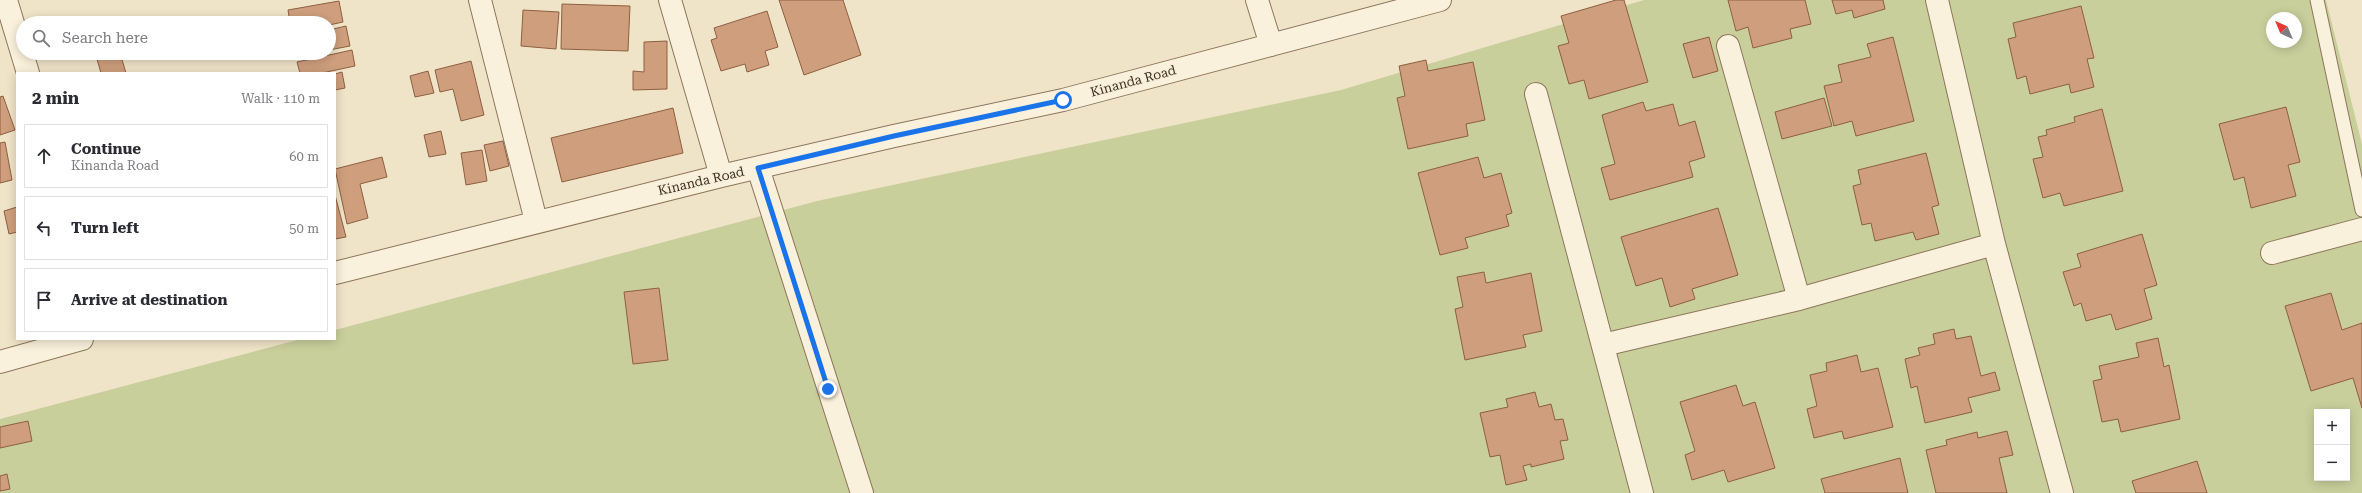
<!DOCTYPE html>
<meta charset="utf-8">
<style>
:root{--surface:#fff;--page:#f2f2f3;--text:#2b2b33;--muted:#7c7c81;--line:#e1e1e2}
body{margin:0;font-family:"Roboto Serif",serif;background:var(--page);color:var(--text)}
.controls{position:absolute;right:12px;bottom:12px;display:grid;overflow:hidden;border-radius:0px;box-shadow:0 2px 10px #0003}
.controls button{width:36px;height:36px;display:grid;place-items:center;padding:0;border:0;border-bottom:1px solid var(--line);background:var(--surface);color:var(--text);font:20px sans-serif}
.compass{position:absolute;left:2266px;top:12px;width:36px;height:36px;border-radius:50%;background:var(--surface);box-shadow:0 2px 10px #0003;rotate:316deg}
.stop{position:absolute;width:12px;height:12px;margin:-9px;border:3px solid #1a73e8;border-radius:50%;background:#fff}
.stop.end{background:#1a73e8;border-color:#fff;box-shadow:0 1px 4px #0008}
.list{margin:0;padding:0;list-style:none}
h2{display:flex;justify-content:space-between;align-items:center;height:52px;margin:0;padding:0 16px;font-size:17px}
h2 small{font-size:13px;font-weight:400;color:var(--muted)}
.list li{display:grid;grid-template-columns:26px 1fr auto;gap:12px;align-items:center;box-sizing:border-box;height:64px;margin:0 8px 8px;padding:0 8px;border:1px solid var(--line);border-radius:0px}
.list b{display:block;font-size:15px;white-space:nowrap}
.list p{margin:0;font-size:13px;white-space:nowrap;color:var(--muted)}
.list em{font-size:13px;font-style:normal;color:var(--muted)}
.icon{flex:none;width:22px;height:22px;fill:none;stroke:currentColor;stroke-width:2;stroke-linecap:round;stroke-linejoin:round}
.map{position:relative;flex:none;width:2362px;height:493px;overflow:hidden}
.search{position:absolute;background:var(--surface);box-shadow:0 2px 10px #0003;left:16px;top:16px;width:320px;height:44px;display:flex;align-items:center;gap:10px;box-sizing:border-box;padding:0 14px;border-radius:22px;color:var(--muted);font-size:15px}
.panel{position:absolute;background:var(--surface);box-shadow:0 2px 10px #0003;left:16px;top:72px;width:320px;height:268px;border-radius:0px}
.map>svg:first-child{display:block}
</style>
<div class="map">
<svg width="2362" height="493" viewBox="0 0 2362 493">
<rect width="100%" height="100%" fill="#f0e4c8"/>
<path fill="#c9cf9b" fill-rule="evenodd" d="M 1644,0 L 2326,0 L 2362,144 L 2362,493 L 0,493 L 0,419 L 301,339 L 335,339 L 335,330 L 817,201 L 1341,90 ZM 2272,18 L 2296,18 L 2296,42 L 2272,42 ZM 2317,412 L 2347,412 L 2347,478 L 2317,478 Z"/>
<path fill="#cf9f7d" stroke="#8d5f41" d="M 779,0 L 843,0 L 861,55 L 804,75 Z
M 1616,0 L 1624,0 L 1648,82 L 1589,99 L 1584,80 L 1569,84 L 1558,46 L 1569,43 L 1561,16 Z
M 1728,0 L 1805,0 L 1811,24 L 1790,29 L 1792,38 L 1753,48 L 1748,27 L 1736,31 Z
M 1832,0 L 1883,0 L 1885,9 L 1854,18 L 1852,10 L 1836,14 Z
M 339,1 L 343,22 L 329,25 L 329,23 L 290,23 L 288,10 Z
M 562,4 L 630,6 L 628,51 L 561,49 Z
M 2081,6 L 2094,58 L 2087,59 L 2094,87 L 2071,93 L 2069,84 L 2030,94 L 2026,76 L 2017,79 L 2008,39 L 2016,37 L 2013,23 Z
M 523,10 L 559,12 L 556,49 L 521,46 Z
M 767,11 L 778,47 L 765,51 L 769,65 L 747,72 L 745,64 L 721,71 L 711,40 L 717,38 L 714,28 Z
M 346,26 L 350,46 L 329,50 L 329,30 Z
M 1709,37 L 1718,71 L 1693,78 L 1683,44 Z
M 1893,37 L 1914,121 L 1856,136 L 1852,121 L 1834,126 L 1824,86 L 1842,82 L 1838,65 L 1871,57 L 1867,44 Z
M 667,41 L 667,89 L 633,90 L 633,71 L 644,72 L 644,42 Z
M 352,50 L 355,66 L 322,73 L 300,73 L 297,62 Z
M 120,53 L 126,73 L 101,73 L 97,59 Z
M 294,53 L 315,53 L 295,57 Z
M 1426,60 L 1428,71 L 1473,62 L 1485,120 L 1466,124 L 1468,136 L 1408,149 L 1397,98 L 1405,96 L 1399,66 Z
M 471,61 L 484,115 L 461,121 L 453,89 L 440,92 L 435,70 Z
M 428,71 L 434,93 L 415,97 L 410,76 Z
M 342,72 L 345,88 L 335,90 L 335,74 Z
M 3,96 L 15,130 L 0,135 L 0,97 Z
M 1824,98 L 1832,126 L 1782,139 L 1775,112 Z
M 1643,102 L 1646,111 L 1673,104 L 1679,126 L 1695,121 L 1705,157 L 1689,162 L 1693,177 L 1610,200 L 1601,168 L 1615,164 L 1602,115 Z
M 2286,107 L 2300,162 L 2288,165 L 2296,196 L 2251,208 L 2244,177 L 2234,180 L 2219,124 Z
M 673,108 L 683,153 L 562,182 L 551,138 Z
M 2102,109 L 2123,191 L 2064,206 L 2060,193 L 2043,198 L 2033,159 L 2043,157 L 2038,137 L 2047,135 L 2046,130 L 2075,122 L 2074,117 Z
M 441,131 L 446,154 L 429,157 L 424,135 Z
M 503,141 L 509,166 L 490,171 L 484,145 Z
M 5,142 L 12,180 L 0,183 L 0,143 Z
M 482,150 L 487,181 L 466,185 L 461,153 Z
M 1926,153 L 1939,205 L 1932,207 L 1939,234 L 1916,240 L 1913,232 L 1875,241 L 1871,223 L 1862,225 L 1853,186 L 1861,184 L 1858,170 Z
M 382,157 L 387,177 L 360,184 L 368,218 L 347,224 L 335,169 Z
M 1478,157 L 1484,178 L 1501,173 L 1512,213 L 1506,215 L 1509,226 L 1465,238 L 1468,248 L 1440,255 L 1418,173 Z
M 335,195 L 346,237 L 335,239 Z
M 17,207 L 17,232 L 9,234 L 4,211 Z
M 1718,208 L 1738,275 L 1692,289 L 1695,299 L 1670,307 L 1662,278 L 1636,286 L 1621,237 Z
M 2142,234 L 2157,285 L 2144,289 L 2152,319 L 2116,330 L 2111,314 L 2086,321 L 2081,303 L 2074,306 L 2063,272 L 2081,267 L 2077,254 Z
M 1484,272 L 1486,283 L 1531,273 L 1542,331 L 1523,335 L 1526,347 L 1465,360 L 1455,309 L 1463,307 L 1457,277 Z
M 659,288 L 668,360 L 633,364 L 624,292 Z
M 2331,293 L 2342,330 L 2362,323 L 2362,408 L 2353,378 L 2311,391 L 2285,306 Z
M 1954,329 L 1956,339 L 1971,336 L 1981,376 L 1995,372 L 2000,390 L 1968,398 L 1972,412 L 1925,423 L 1917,386 L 1911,388 L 1905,359 L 1920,355 L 1918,348 L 1935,344 L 1933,334 Z
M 2158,338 L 2164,367 L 2169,365 L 2180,419 L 2121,432 L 2118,419 L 2102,422 L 2093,381 L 2102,379 L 2099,366 L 2139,357 L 2136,343 Z
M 1857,355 L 1861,372 L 1878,368 L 1893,427 L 1844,439 L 1842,431 L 1814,438 L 1807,409 L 1817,406 L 1810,375 L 1827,371 L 1826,363 Z
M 1736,385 L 1743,406 L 1755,402 L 1775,468 L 1728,482 L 1724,470 L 1692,480 L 1685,455 L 1695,451 L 1680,402 Z
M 1535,392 L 1539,407 L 1551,404 L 1555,420 L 1563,419 L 1568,440 L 1560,441 L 1564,459 L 1531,467 L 1531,464 L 1523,466 L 1527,480 L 1506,485 L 1500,455 L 1490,457 L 1480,413 L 1508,407 L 1506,399 Z
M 28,421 L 32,441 L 0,448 L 0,427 Z
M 2007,431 L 2013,455 L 1999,458 L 2007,493 L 1936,493 L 1926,450 L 1947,445 L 1946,440 L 1977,432 L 1978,438 Z
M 1900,458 L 1908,493 L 1825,493 L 1821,479 Z
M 2197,461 L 2207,493 L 2136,493 L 2132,481 Z
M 7,474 L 10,489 L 0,491 L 0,476 Z"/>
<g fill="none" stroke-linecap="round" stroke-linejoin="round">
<g stroke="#8d765c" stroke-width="15">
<path id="service" d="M 2317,0 L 2362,210"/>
</g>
<g stroke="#8d765c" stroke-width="24">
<path id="minor" d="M 6,0 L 28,73
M 480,0 L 536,221
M 670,0 L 721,176
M 1257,0 L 1271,45
M 1937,0 L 1994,244 L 2062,493
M 1728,46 L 1799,299
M 1536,94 L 1642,493
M 758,168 L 862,493
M 2272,253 L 2362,229
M 335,273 L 721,176 L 894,136 L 1063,100 L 1440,0
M 1603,345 L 1799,299 L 1994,244
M 0,362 L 82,339"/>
</g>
<use href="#service" stroke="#faf1dc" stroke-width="13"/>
<use href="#minor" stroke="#faf1dc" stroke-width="22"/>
</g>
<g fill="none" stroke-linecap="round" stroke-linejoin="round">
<path stroke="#1a73e8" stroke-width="5" d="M 828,389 L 758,168 L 894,136 L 1063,100"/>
</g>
<g text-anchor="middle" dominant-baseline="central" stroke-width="3" stroke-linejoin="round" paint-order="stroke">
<g font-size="13" fill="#3d2e20" stroke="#f7eed8">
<text transform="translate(1133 81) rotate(-15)">Kinanda Road</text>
<text transform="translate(701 181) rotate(-13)">Kinanda Road</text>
</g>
</g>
</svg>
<div class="controls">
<button>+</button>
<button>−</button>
</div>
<svg class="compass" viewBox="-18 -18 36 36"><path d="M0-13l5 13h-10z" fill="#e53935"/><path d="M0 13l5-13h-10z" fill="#7c7c81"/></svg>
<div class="stop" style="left:1063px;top:100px"></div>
<div class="stop end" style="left:828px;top:389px"></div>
<div class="search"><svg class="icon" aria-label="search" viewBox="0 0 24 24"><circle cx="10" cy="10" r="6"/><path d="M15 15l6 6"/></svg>Search here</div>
<section class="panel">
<h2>2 min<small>Walk · 110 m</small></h2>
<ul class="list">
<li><svg class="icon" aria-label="ahead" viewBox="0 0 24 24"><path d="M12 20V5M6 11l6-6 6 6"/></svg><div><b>Continue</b><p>Kinanda Road</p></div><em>60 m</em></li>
<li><svg class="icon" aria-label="left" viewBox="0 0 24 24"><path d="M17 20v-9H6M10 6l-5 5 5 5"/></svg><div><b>Turn left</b></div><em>50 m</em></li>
<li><svg class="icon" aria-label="arrive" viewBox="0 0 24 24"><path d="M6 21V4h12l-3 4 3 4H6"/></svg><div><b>Arrive at destination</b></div></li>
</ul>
</section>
</div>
